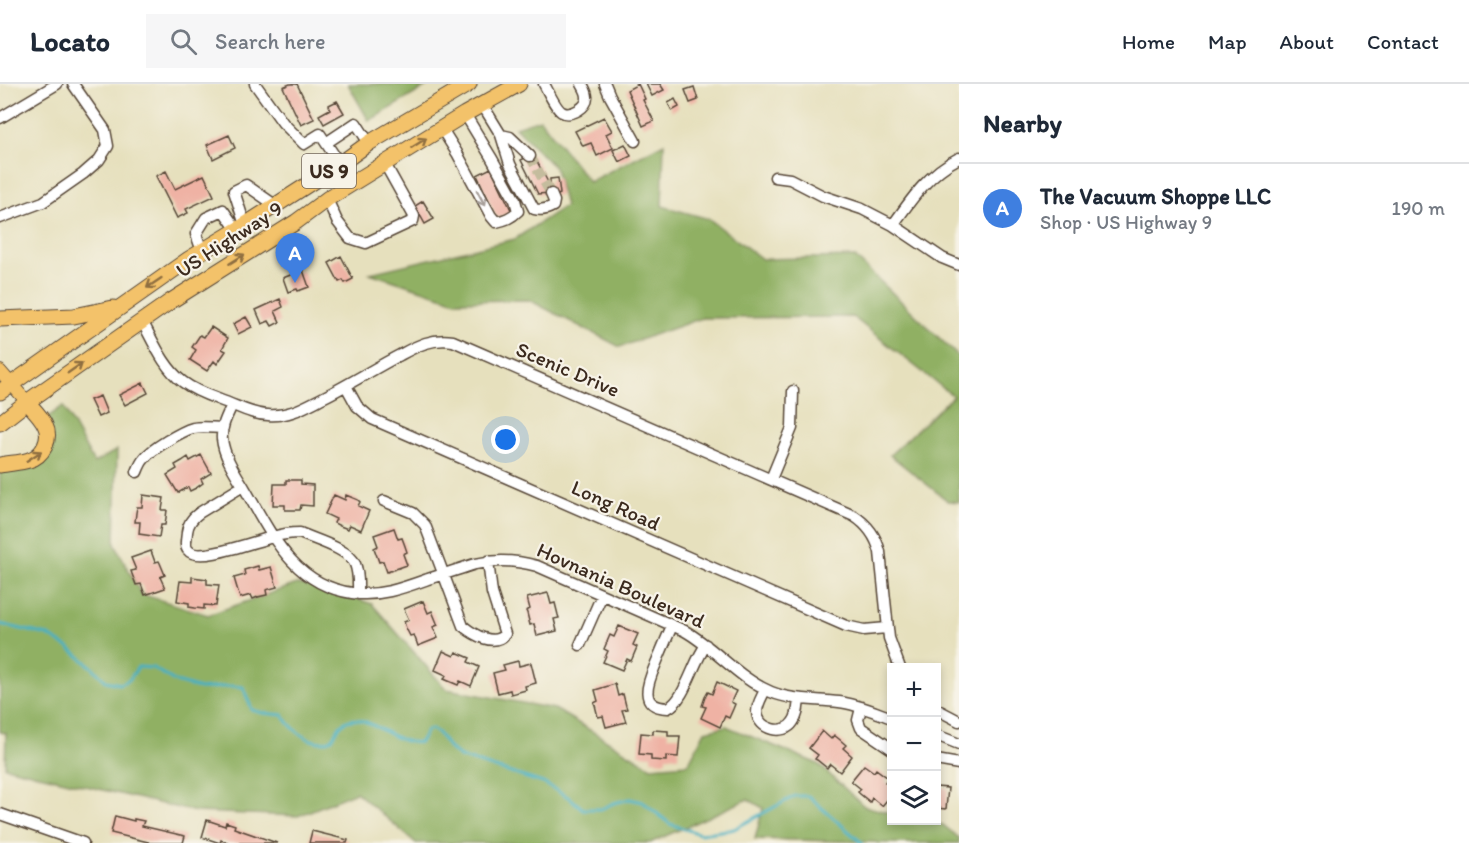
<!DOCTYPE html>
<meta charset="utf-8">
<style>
:root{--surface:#fff;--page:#f6f6f7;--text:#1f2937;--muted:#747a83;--line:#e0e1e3;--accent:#db2777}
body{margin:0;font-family:Itim,sans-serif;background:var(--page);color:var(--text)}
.controls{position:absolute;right:18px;bottom:18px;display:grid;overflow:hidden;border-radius:0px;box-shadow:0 3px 9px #0003}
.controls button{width:54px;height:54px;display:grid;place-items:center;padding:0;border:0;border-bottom:2px solid var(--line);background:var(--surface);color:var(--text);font:30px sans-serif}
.you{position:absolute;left:506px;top:356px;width:21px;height:21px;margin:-15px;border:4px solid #fff;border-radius:50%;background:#1a73e8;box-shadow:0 0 0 9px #1a73e833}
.badge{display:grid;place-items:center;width:39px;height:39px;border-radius:50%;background:var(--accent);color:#fff;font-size:20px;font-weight:700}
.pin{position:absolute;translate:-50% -50px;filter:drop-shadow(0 2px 3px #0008)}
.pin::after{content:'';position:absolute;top:32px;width:21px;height:18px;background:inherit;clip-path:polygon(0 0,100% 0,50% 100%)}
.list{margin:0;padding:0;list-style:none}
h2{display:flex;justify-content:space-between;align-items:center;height:78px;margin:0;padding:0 24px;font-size:26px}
h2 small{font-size:20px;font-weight:400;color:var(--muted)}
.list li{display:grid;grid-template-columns:39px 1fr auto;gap:18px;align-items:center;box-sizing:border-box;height:90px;padding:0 24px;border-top:2px solid var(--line)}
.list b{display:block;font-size:22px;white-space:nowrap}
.list p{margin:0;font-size:20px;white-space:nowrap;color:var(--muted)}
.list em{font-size:20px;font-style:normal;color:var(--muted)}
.icon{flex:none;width:33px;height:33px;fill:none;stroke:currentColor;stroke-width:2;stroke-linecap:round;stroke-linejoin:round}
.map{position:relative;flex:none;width:959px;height:759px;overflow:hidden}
header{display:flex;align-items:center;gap:36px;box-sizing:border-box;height:84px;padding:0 30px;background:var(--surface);border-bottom:2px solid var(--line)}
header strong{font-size:28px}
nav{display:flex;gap:33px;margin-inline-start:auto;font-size:21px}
.search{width:420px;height:54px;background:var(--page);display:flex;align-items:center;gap:15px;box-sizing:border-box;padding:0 21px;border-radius:0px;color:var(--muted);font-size:22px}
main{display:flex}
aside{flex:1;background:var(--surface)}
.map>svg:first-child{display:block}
</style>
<header>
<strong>Locato</strong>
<div class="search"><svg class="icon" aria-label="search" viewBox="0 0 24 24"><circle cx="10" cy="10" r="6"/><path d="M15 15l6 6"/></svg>Search here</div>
<nav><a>Home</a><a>Map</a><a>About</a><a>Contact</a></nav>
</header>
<main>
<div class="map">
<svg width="959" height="759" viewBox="0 0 959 759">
<rect width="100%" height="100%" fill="#f7f3e8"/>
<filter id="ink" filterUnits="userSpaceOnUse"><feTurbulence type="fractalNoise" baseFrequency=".0167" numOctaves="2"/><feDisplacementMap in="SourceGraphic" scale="12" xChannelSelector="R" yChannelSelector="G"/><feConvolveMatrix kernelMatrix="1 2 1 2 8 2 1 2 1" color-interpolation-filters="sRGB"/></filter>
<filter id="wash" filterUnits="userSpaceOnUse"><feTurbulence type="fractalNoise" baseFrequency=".008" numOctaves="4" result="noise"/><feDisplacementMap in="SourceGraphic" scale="24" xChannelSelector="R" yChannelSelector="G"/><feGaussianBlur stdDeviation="1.35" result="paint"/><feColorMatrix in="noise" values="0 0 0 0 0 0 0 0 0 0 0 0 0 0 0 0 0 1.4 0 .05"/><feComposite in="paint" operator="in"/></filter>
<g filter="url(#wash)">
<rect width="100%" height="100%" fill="#e6e0bd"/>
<path fill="#90b064" stroke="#666d41" stroke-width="1.5" d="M 348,0 L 431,0 L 369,37 Z
M 540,35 L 589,98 L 664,59 L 662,122 L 709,135 L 762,175 L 855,173 L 959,273 L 959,418 L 948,417 L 890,371 L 953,312 L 853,233 L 702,234 L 620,263 L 529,216 L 456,217 L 370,189 L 515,155 L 565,122 L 555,84 L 515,43 Z
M 63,322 L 94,379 L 117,366 L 115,460 L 141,510 L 208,531 L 297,500 L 334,507 L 372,520 L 446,605 L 555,625 L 651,683 L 688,680 L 705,647 L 726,642 L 818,680 L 864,722 L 891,729 L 892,736 L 925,737 L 943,741 L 959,754 L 959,759 L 878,759 L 875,758 L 755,755 L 763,724 L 748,715 L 650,759 L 416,759 L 356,708 L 298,732 L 196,728 L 5,683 L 6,649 L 0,648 L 0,387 L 31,382 L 48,333 Z"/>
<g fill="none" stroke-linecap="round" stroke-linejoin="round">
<path stroke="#44b0c2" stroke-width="3" d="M 0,540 L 47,551 L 69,564 L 92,583 L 106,597 L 120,600 L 129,596 L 138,583 L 153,584 L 176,598 L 200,605 L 232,602 L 243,603 L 252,626 L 263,629 L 283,631 C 291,644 306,658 322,658 C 326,658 329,656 332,655 C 334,651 337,646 340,642 C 361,619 394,664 420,658 L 427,646 L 432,645 L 438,649 L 448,663 L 460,673 L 543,699 L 570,714 L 583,725 L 601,725 L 614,719 L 630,715 L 643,718 L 670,740 L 700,750 L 734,745 L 795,712 L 808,712 L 862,759"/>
</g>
<g id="blocks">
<path fill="#efb2a4" d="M 290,0 L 297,0 L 314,35 L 301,41 L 283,3 Z
M 638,0 L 645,15 L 643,16 L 654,37 L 643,42 L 627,6 Z
M 646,0 L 660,0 L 664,6 L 652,12 Z
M 694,3 L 698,16 L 690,19 L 685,6 Z
M 675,15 L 679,23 L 672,27 L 668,19 Z
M 337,17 L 344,29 L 324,40 L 319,31 L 330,25 L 329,21 Z
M 604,33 L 612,47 L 606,50 L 613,64 L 597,72 L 591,59 L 583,62 L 575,47 Z
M 229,51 L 235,64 L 213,75 L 207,61 Z
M 625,60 L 631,72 L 619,78 L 613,66 Z
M 533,70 L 550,102 L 550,95 L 558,94 L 560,110 L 556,112 L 549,109 L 538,110 L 521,76 Z
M 491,84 L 512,128 L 497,134 L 477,91 Z
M 166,87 L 175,105 L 204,91 L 214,112 L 186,125 L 188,129 L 177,134 L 156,92 Z
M 423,117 L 434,135 L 425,140 L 415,122 Z
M 341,172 L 353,195 L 345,199 L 343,196 L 339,198 L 329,179 Z
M 303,186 L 309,203 L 298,207 L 297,205 L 288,208 L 283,194 Z
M 280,215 L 283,223 L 275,227 L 280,238 L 272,242 L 269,237 L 262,240 L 256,226 Z
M 246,233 L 252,243 L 238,250 L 233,240 Z
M 211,243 L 228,254 L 222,265 L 226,267 L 217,280 L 214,277 L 207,287 L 190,276 L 196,266 L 192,263 L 200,251 L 204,253 Z
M 143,299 L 148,309 L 125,321 L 119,311 Z
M 100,312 L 107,329 L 98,333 L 90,316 Z
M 201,371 L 211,389 L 201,395 L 203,399 L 196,404 L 190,407 L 188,403 L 178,409 L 167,391 L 177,385 L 175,381 L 182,377 L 188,373 L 190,377 Z
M 286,396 L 301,396 L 301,400 L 313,401 L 313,422 L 301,421 L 300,426 L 285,426 L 285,421 L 273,421 L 274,400 L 286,400 Z
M 143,411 L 164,414 L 162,426 L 167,426 L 165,441 L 161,441 L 159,453 L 139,450 L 140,438 L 135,438 L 136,429 L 137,423 L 142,423 Z
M 334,411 L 345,416 L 346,411 L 358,416 L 360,418 L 358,422 L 369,427 L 361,446 L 350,441 L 348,445 L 340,442 L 334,439 L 336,435 L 325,430 Z
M 394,444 L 398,455 L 402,454 L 405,462 L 407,468 L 403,470 L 407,481 L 387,488 L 383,477 L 379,478 L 374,464 L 378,462 L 374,451 Z
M 151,467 L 155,478 L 159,477 L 160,479 L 165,491 L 160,493 L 165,504 L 145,511 L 141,500 L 136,501 L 132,490 L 131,487 L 136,486 L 131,474 Z
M 258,482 L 259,486 L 271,483 L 277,503 L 266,506 L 267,511 L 258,513 L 253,515 L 251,511 L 240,514 L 234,494 L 245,491 L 244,486 Z
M 192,493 L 207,495 L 207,500 L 219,501 L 216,522 L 204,521 L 204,525 L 195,524 L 189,523 L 189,519 L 177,517 L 180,497 L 192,498 Z
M 548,509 L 551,520 L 555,519 L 558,531 L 559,534 L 554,535 L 557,547 L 537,552 L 534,540 L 530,541 L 527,529 L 526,527 L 530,525 L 527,514 Z
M 423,517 L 428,529 L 432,527 L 437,539 L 438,541 L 433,543 L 438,554 L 418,562 L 414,551 L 410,552 L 406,544 L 404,538 L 409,536 L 404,525 Z
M 619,542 L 638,550 L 633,561 L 637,563 L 632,575 L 631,577 L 627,575 L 622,586 L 603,578 L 608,567 L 604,565 L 610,551 L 614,553 Z
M 443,567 L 454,572 L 456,568 L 470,574 L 468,578 L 479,583 L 471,602 L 460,597 L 458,601 L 444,595 L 446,591 L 435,586 Z
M 518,577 L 519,582 L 531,579 L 536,599 L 525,602 L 526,606 L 511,610 L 510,606 L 498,609 L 493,589 L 505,586 L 503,581 Z
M 717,598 L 736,607 L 731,618 L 735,620 L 733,625 L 729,634 L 725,632 L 720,643 L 701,634 L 706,623 L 702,622 L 705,613 L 708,608 L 712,610 Z
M 615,600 L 618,612 L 623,610 L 626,622 L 627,625 L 622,626 L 626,638 L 606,643 L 603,632 L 598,633 L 595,621 L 594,619 L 598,617 L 595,606 Z
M 653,646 L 668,647 L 668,652 L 680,652 L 678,673 L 666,672 L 666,677 L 651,676 L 651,671 L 639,670 L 641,649 L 653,650 Z
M 822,647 L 831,655 L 834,651 L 839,655 L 846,661 L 843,664 L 852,672 L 840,688 L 830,680 L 827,684 L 817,676 L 815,675 L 818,671 L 809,664 Z
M 864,681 L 874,688 L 876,685 L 888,694 L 885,698 L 892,703 L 892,710 L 882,722 L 872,714 L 870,718 L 860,710 L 858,708 L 861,705 L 851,697 Z
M 936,703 L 948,704 L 946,725 L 936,724 Z
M 115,732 L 134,737 L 134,735 L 144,737 L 142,742 L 185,752 L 183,759 L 147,759 L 148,758 L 111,749 Z
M 207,736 L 225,742 L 226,738 L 235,741 L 234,744 L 277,759 L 228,759 L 221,756 L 220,759 L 202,753 Z
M 312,747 L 348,756 L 347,759 L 309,759 Z"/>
</g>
</g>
<g filter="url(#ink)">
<use href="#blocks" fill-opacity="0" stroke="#554536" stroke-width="1.5"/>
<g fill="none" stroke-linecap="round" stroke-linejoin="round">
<path stroke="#c4bc9d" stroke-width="10" stroke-dasharray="10 5" stroke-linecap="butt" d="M 530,72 L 551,110"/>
<g stroke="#554536" stroke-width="13">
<path id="minor" d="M 255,0 L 283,39 L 304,60 L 320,50 L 340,80
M 544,0 C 548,7 556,25 562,28 C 571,33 588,23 587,13 C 587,8 584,4 582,0
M 605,0 L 610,12 L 635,57
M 482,20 L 501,51
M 0,34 L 57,0
M 442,45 L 457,69 L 491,132 L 496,138 C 505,136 511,134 518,127 L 515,116 L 491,73 L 465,30
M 326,59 L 356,39 L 369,59
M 530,72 L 510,53 L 501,51 L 510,80 L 534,125 C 541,127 546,126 553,122 L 554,117 L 551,110
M 775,93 L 790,95 L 823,112 L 862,125 L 893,141 L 942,174 L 959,181
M 327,115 L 337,137 L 350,154 L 366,159 L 413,137 L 414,132 L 385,80
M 0,134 L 43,118 L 83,90 L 99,76 L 108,62 L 105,46 L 73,0
M 245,141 L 234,107 L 246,101 L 275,121
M 893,141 C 912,114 929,89 959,74
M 202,167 L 196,150 L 206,134 L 223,126 L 237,146
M 142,237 C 153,257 164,284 183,298 C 196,308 213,313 228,319 C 241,324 254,331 268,331 C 289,333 306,322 324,313 C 350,300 375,284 400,271 C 418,261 432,254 453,257 L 854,432 C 868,441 876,452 880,468 L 889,554 L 900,584
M 346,302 L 357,322 L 372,335 L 846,542 L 864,546 L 887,544
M 232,321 C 227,332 221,342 222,355 C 224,373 236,390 245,405 C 271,450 294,501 352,509 C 379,513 403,504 428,495 C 444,490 460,485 475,480 C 497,475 516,476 537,482 L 685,547 C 715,564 739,595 771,608 C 793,617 816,615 839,618 C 857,620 875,628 892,634
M 137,388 C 139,383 141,378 144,375 C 151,365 182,347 193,344 C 203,342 213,344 223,344
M 771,395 L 792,344 L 793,307
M 243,402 L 199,429 C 192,434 188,439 187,448 C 187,453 184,462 188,466 C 198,480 257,456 273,453 C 282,450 291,449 300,449 C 315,456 349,465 355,480 C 359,489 358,500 358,510
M 384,417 L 413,429 L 425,441 L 463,542 C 474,551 494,563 505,550 L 492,509 L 488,477
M 672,542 C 667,553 662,565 657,577 C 650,594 635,623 668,624 C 685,616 693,578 706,561
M 580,561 L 602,511
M 765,606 C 762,613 757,620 757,628 C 758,646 784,652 793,638 C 798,632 798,623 799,615
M 861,624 L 858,636 L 861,644 L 892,665
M 936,625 L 959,637
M 936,651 L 959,660
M 936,676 L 959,680
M 0,730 L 83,759"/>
</g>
<g stroke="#554536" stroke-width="14">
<path id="major" d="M 0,287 L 27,318"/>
</g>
<g stroke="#554536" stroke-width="17">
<path id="highway" d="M 0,235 L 74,232 L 113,224
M 0,308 L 189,175 L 237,146 L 340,80 L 369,59 L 469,0
M 0,339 L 27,318 L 171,217 L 296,138 L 327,115 L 465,30 L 519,0
M 0,381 C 9,379 20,379 29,376 C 43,372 52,355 45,341 C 41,332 33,325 27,318"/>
</g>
<use href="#minor" stroke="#fff" stroke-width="10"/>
<use href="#major" stroke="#f3c26a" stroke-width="12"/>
<use href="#highway" stroke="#f3c26a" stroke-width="15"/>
</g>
<defs><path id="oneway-shaft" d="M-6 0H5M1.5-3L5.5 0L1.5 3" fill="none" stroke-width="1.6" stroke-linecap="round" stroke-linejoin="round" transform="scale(1.5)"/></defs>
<g stroke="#8e6e40">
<use href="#oneway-shaft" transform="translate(419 59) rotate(-32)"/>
<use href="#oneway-shaft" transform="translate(237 175) rotate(-32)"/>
<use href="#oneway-shaft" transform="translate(154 199) rotate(146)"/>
<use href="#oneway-shaft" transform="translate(75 284) rotate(-35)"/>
<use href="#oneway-shaft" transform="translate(34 372) rotate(-33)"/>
</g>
<use stroke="#a79f9a" href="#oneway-shaft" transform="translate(481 114) rotate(62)"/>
</g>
<g text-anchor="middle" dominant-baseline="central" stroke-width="4.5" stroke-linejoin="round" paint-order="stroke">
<rect fill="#f7f3e8" stroke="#73665b" stroke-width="1.5" x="302" y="70" width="54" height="34" rx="4.5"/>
<g font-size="20" font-weight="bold" fill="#3b2a1e">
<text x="329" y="87">US 9</text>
</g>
<g font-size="21" fill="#3b2a1e" stroke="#f7f3e8">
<text transform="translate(229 155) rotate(-33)">US Highway 9</text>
<text transform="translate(568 285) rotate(23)">Scenic Drive</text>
<text transform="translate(616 421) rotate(24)">Long Road</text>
<text transform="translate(621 501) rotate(24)">Hovnania Boulevard</text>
</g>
</g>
</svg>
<div class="controls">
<button>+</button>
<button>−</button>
<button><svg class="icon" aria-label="layers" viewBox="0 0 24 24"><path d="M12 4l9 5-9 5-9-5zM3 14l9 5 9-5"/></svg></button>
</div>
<div class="you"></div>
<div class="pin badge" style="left:295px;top:199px;background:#3f7fe0">A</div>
</div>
<aside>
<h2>Nearby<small></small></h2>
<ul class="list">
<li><span class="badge" style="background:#3f7fe0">A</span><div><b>The Vacuum Shoppe LLC</b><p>Shop · US Highway 9</p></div><em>190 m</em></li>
</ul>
</aside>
</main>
